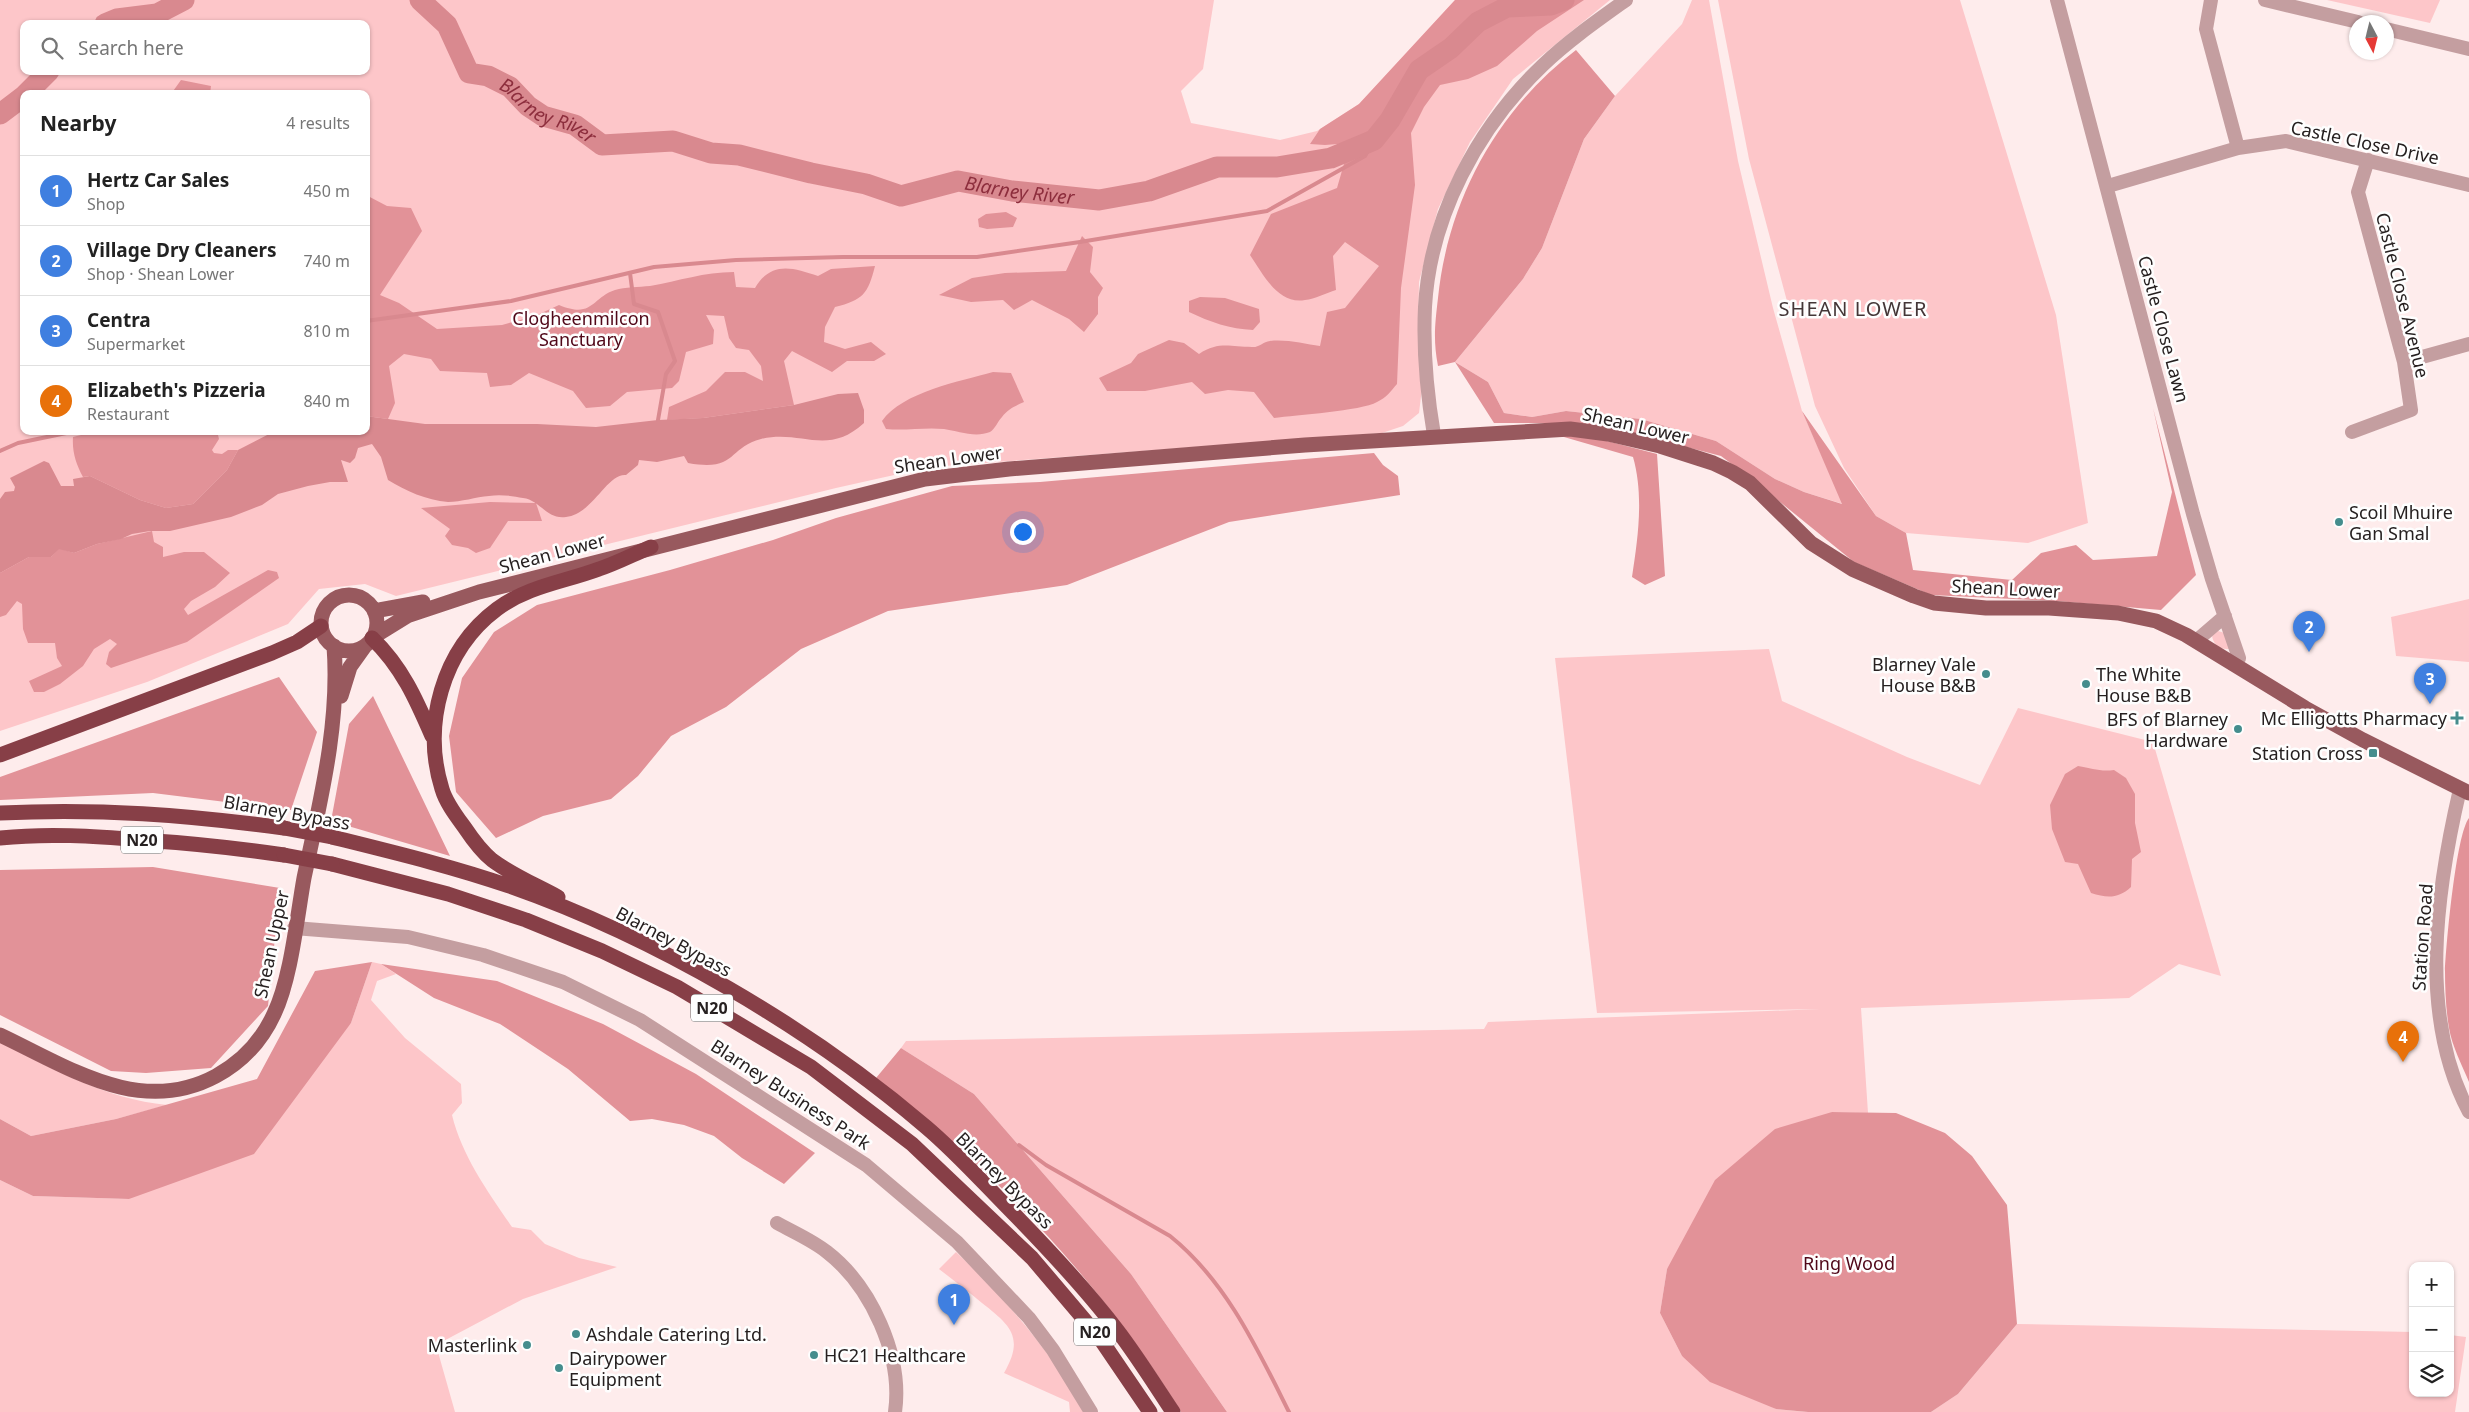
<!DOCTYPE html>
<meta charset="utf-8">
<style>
:root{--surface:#fff;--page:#f6f6f6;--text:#222;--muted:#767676;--line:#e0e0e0;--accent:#458d8d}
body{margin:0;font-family:"Noto Sans",sans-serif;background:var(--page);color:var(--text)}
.controls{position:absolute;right:15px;bottom:15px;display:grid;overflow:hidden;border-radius:10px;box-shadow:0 1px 4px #0004}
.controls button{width:45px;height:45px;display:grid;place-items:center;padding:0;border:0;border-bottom:1px solid var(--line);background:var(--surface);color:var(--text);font:25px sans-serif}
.compass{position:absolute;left:2349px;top:15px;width:45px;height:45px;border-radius:50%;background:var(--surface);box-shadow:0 1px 4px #0004;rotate:173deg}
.you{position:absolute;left:1022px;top:531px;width:18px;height:18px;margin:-12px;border:4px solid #fff;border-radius:50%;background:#1a73e8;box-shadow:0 0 0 8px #1a73e833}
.badge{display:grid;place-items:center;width:32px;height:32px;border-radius:50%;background:var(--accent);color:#fff;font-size:16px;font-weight:700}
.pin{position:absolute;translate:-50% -41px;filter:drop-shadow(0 1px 2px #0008)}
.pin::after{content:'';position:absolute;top:26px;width:18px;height:15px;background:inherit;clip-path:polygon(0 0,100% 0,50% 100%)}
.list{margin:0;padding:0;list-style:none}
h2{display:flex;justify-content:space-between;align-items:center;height:65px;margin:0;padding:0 20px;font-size:21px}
h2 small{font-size:16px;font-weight:400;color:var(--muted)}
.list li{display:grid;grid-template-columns:32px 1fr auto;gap:15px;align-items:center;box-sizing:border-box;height:70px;padding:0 20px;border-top:1px solid var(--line)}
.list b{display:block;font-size:19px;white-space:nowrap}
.list p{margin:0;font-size:16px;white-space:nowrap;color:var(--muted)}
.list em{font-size:16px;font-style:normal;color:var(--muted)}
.icon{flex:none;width:28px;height:28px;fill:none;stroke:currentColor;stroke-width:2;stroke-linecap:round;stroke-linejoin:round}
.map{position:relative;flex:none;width:2469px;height:1412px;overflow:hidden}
.search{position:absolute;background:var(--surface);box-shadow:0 1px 4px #0004;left:20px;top:20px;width:350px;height:55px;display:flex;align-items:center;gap:12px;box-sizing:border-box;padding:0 18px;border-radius:10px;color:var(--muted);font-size:19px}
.panel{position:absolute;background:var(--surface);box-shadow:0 1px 4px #0004;left:20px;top:90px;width:350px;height:345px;border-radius:10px}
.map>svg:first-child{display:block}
</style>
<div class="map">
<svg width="2469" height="1412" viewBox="0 0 2469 1412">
<rect width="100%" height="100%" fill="#feecec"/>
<path fill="#fdc6c9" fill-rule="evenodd" d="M 0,0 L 1214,0 L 1203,69 L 1181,91 L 1191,123 L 1280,140 L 1317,131 L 1359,104 L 1455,0 L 1610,0 L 1513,79 L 1470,142 L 1438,209 L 1419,282 L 1418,336 L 1422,388 L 1419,413 L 1403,426 L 1382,433 L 930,467 L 836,488 L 396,596 L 365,584 L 319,589 L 288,624 L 147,682 L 0,731 ZM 24,24 L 366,24 L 366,71 L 24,71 ZM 24,94 L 366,94 L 366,431 L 24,431 Z
M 1692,0 L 1709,0 L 1738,161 L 1773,308 L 1802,411 L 1843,504 L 1804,492 L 1775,479 L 1716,441 L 1641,419 L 1566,411 L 1532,417 L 1504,413 L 1488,382 L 1455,362 L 1523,279 L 1542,248 L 1584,139 L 1615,96 L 1682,24 Z
M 1718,0 L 1960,0 L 2056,315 L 2088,523 L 2028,543 L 1906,533 L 1876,516 L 1844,468 L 1815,406 L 1749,159 Z
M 2327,0 L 2440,0 L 2430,23 Z
M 2469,599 L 2469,662 L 2396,656 L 2391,617 Z
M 2218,631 L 2225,633 L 2229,649 C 2220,650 2212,644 2212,634 Z
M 1769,649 L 1782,701 L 1907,757 L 1980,785 L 2018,708 L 2153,742 L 2221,976 L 2179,964 L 2129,998 L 1861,1008 L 1868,1113 L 1832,1112 L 1667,1269 L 1660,1313 L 1682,1356 L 1776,1409 L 1808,1412 L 1227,1412 L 1131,1274 L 974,1094 L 901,1048 L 906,1041 L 1484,1029 L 1488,1022 L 1821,1009 L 1597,1013 L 1555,658 Z
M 372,962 L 381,964 L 396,974 L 377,981 L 371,1000 L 405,1038 L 461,1084 L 462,1103 L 452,1115 C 462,1156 488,1192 512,1227 L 531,1230 L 545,1244 L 579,1258 L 617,1267 L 523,1299 L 436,1345 L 455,1412 L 0,1412 L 0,1180 L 33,1196 L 129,1199 L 351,1023 Z
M 0,1042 C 53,1069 106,1099 167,1105 L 116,1119 L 31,1136 L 0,1119 Z
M 956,1252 C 1005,1298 1052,1353 1085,1412 L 1070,1412 L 1069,1402 L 1004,1373 C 1025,1337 1010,1325 982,1303 C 968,1291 953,1280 939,1269 Z
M 2017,1324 L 2413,1332 L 2413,1393 L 2450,1393 L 2450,1335 L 2466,1337 L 2455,1412 L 1931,1412 L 1958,1394 Z"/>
<path fill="#e29298" d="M 1455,0 L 1584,0 L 1537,31 L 1497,66 L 1468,79 L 1440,85 L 1424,107 L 1411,133 L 1415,185 L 1401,288 L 1397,384 C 1391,391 1386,398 1377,402 C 1361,411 1296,415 1274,418 L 1254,392 L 1228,390 L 1205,394 L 1192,382 L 1145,391 L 1107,391 L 1099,378 L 1131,363 L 1138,354 L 1169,340 L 1184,343 L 1199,354 C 1219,341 1230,347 1252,347 C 1258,348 1263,342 1270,341 C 1286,339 1305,344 1320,346 L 1327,312 L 1345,308 L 1379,266 L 1345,242 L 1333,256 L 1336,290 C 1326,293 1315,299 1305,300 C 1278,305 1263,274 1250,255 L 1271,214 L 1337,188 L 1350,143 L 1325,145 L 1310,144 L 1320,129 L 1359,104 Z
M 1576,50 L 1615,96 L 1584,139 L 1542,248 L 1523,279 L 1455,362 L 1488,382 L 1504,413 L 1532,417 L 1566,411 L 1641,419 L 1716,441 L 1775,479 L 1804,492 L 1842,504 L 1802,411 L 1876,516 L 1906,533 L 1913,570 L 2012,580 L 2041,553 L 2076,545 L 2093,560 L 2157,556 L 2172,492 L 2153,408 L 2196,575 L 2161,610 L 2057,601 L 1931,595 L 1854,562 L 1753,480 L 1721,456 L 1621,430 L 1580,423 L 1494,423 L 1455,362 L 1438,366 C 1433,340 1435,324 1438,298 C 1448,200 1497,110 1576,50 Z
M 181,80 L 211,86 L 210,94 L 171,94 Z
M 366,195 L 387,206 L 411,208 L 422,231 L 380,295 L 399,303 L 437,329 L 502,325 L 535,316 L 559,305 C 593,319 591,298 615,290 C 625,287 639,287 650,286 C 679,281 704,272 734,272 L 736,287 L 755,288 C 771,261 792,267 818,276 L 831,269 L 875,266 C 868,294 863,300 835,307 L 825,327 L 824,342 L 845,349 L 871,342 L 886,354 L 874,361 L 847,361 L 832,372 L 792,351 L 784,361 L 794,405 L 703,418 L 667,420 L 669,407 L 706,391 L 725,372 L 745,372 L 763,381 L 761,366 L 749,350 L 736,348 L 729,338 L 724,316 L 706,315 L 714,330 L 713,344 L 686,352 L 679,381 L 672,388 L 627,392 L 610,406 L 586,408 L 573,391 L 529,373 L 511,385 L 490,387 L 487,373 L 440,371 L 431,359 L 404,354 L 389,366 L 395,403 L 388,419 L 366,416 Z
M 1006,212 L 1017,218 L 1013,227 L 987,229 L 979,227 L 978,219 L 986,214 Z
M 1082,236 L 1093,247 L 1090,272 L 1103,288 L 1098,297 L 1098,314 L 1084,332 L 1069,319 L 1032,300 L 1014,310 L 1003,300 L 971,302 L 939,295 L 972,278 L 1005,273 L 1066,271 Z
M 1200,297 L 1225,298 L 1259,309 L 1260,322 L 1253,330 C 1230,329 1210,322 1189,312 L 1189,301 Z
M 993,372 L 1011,373 L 1024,402 C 1015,406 1008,409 1002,417 C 998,421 995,429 990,432 C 975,438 958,431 944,429 C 924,427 906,431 886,429 L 882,421 C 902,392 961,381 993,372 Z
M 97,431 L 170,431 L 179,435 L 190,431 L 217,431 L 219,439 L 212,450 L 214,453 L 222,454 L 228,450 L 238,450 L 227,470 L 193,504 L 166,508 L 140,500 L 90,476 L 83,477 C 76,464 72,452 73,437 Z
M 1580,434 L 1657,454 L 1665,576 L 1645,585 L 1632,577 C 1638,538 1644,495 1633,457 L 1557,435 Z
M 1374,453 L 1383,465 L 1398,476 L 1400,495 L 1229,522 L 1067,585 L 888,611 L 801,649 L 726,707 L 671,736 L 638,776 L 611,799 L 543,816 L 496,838 L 456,792 L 449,736 L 462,678 L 494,632 L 537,605 L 670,570 L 773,540 L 836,518 L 952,486 L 1040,482 Z
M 490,502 L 536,503 L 542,521 L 508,521 L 490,548 L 476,553 L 468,548 L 452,545 L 445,536 L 450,529 L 421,508 Z
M 152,531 L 154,542 L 163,547 L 163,557 L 184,552 L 204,552 L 230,573 L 215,587 L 191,601 L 184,609 L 188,615 L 268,570 L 277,572 L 279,578 L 187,642 L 111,668 L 106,664 L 109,652 L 117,644 L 110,639 L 94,649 L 83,666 L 60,684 L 44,692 L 34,692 L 29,681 L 62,666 L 57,658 L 55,643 L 28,643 L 23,629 L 22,604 L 17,601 L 6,615 L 0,617 L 0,573 L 29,557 L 51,557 L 59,548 L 74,553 L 97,544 Z
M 279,677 L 317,732 L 291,810 L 153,793 L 0,800 L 0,777 Z
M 373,696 L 450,856 L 331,821 L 349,724 Z
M 2078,766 C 2092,768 2100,772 2114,770 L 2126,778 L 2135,794 L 2135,823 L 2141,852 L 2132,859 L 2131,887 C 2118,899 2107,898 2091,893 L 2078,864 L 2065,862 L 2052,829 L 2050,805 L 2065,774 Z
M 2469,818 L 2469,1082 C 2462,1065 2452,1046 2449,1028 C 2446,1010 2445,990 2445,971 C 2446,946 2456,834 2469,818 Z
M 153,867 L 280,888 L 268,1006 L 211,1068 L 146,1073 L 111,1071 L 0,1015 L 0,870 Z
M 372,962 L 351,1023 L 254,1154 L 129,1199 L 33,1196 L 0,1180 L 0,1119 L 31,1136 L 116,1119 L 257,1079 L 315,971 Z
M 381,964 L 497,981 L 603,1024 L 696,1074 L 815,1153 L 784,1184 L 742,1158 L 714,1136 L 684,1125 L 652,1119 L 630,1121 L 568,1069 L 500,1024 L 434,998 Z
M 901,1048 L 974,1094 L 1131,1274 L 1227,1412 L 1181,1412 C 1102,1283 995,1171 876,1078 Z
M 1832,1112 L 1896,1113 L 1945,1133 L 1972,1156 L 2007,1205 L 2017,1324 L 1958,1394 L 1931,1412 L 1808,1412 L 1776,1409 L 1710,1382 L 1682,1356 L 1660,1313 L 1667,1269 L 1715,1180 L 1775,1129 Z"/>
<path fill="#d9898f" d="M 858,393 L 864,410 L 864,423 C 827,457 801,429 761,439 C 727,448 737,472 688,463 L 684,456 L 657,462 L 639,460 L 638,465 L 626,475 C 607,473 593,514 566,517 C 547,520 540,500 523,498 C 513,496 500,494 489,496 C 476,497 461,502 448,502 C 426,500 406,491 388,480 L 381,457 L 372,444 L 358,448 L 355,458 L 350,463 L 341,460 L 348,482 L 330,482 L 308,486 L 278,494 L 262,505 L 231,517 L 170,531 L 150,531 L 132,534 L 121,539 L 97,544 L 74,553 L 59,549 L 51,557 L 29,557 L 0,573 L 0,499 L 5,492 L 14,491 L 15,487 L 10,478 L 44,461 L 49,463 L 61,486 L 74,486 L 73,479 L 90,476 L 140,500 L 166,508 L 193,504 L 227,470 L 238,450 L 275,431 L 366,431 L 366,416 L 425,424 L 537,424 L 596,427 L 658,420 L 703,418 L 794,405 L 838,394 Z"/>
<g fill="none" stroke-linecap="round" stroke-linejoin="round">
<path stroke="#d9898f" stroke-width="4" d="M 630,273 L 634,304 L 658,312 L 675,361 L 666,374 L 658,420
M 366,321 L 511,301 L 654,267 L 736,260 L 843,257 L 977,257 L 1080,242 L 1267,211 L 1365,156 L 1374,140
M 0,451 L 18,443 L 76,431
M 1019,1145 L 1046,1165 L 1170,1236 C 1226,1281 1257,1348 1289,1412"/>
<g stroke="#d9898f" stroke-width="21">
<path id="s1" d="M 420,0 L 447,25 L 469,73 L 488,76 L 510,87 L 528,106 L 543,116 L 575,125 L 602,145 L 673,141 L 711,153 L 739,155 L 811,173 L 866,184 L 901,196 L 958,181 L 1012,191 L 1099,200 L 1149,191 L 1217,167 L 1277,167 L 1331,158 L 1374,140 L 1390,120 L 1419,70 L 1451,48 L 1478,22 L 1507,7 L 1551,5 L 1564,0"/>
<path d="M 105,24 L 117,19 L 157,14 L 184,0"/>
<path d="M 26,94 L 49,71"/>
<path d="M 0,114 L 24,96"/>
</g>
<path stroke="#c49ea0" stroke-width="14" d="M 2057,0 L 2193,514 L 2212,579 L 2239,658 L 2233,664
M 2211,0 L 2206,29 L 2238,148
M 2265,0 L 2358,22
M 2386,29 L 2469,49
M 2108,186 L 2238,148 L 2286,141 L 2469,185
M 2404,362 L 2469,344
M 2352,432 L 2411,410 L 2404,362 L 2358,192 L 2368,160
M 1434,435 C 1427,394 1423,349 1425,307 C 1430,216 1478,127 1543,65 C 1568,41 1598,20 1626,0
M 2196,641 L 2225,616
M 2460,789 C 2436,892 2418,1016 2469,1112
M 294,928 L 408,937 L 483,955 L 563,982 L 640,1020 L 866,1165 L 957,1242 L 1029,1318 L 1053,1350 L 1091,1412
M 777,1223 C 793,1232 812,1240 827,1252 C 871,1286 903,1356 895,1412"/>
<path stroke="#98595e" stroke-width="15" d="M321 623a28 28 0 1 1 56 0a28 28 0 1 1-56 0Z
M 374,611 L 423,602
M 373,637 L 407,616 L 479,592 L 925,479 L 1009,469 L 1305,445 L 1570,429 L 1608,434 L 1660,446 L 1713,463 L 1732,472 L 1750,483 L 1811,543 L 1852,569 L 1914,596 L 1934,603 L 1986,608 L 2049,608 L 2118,613 L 2156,621 L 2186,635 L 2305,708 L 2363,740 L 2469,793
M 341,696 L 350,667 L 365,646
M 0,1035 C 68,1067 140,1117 216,1076 C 242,1062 262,1040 274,1014 C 291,979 297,917 304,878 C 320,802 340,724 334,646"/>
<path stroke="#873f47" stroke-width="15" d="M 372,638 C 402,667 416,699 432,736
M 0,755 L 272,653 L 297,642 L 321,626
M 0,813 C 99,808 187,815 284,828
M 332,837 C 392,852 451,866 509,886 C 655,937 809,1027 926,1127 C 958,1154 986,1186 1016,1216 C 1051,1252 1086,1289 1117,1330 C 1137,1356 1155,1385 1173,1412
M 0,838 C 47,833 94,836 141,840 C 189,843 236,848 284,855
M 332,864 L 448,894 L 526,920 L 602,951 L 677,987 L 811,1067 L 912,1144 L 1032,1258 L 1099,1337 L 1150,1412
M 558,897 C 536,885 512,875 492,860 C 481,851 473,840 465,828 C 457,817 446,803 442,789 C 422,725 442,650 497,609 C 528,586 564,582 599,569 C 617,563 634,554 651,547"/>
<path stroke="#873f47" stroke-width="15" d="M 284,828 L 332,837
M 284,855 L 332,864"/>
</g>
<g fill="#458d8d" stroke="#fefefe" stroke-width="2">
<circle cx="2339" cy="522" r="5"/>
<circle cx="1986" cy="674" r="5"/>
<circle cx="2086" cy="684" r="5"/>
<path d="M2454.5 710.5h5v5h5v5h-5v5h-5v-5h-5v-5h5z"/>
<circle cx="2238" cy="729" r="5"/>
<rect x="2368" y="748" width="10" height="10" rx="2.5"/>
<circle cx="576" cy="1334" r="5"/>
<circle cx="527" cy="1345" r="5"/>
<circle cx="814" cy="1355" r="5"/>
<circle cx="559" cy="1368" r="5"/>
</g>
<g text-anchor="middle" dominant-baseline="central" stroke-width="5" stroke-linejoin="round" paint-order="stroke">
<g fill="#fefefe" stroke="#676363" stroke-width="1">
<rect x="121" y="826.5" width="42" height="27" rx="4"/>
<rect x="691" y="994.5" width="42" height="27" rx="4"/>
<rect x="1074" y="1318.5" width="42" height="27" rx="4"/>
</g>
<g font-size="16" font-weight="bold" fill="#262020">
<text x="142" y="840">N20</text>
<text x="712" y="1008">N20</text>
<text x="1095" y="1332">N20</text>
</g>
<g font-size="18" fill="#262020" stroke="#fefefe">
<text transform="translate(2365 142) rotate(12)">Castle Close Drive</text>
<text transform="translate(2403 295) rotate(76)">Castle Close Avenue</text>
<text transform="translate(2164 329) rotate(75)">Castle Close Lawn</text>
<text transform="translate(1636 425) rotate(13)">Shean Lower</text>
<text transform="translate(948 459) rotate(-8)">Shean Lower</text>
<text transform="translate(552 553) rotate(-15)">Shean Lower</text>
<text transform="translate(2006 588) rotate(3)">Shean Lower</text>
<text transform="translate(287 812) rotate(10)">Blarney Bypass</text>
<text transform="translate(2422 937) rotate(-86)">Station Road</text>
<text transform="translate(674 941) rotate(28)">Blarney Bypass</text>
<text transform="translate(271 944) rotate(-78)">Shean Upper</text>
<text transform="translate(791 1094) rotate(33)">Blarney Business Park</text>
<text transform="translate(1005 1180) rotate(45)">Blarney Bypass</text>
</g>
<g font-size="18" fill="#500718" stroke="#fefefe">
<text x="581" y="318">Clogheenmilcon<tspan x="581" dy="21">Sanctuary</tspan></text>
<text x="1849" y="1263">Ring Wood</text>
</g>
<g font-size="18" fill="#262020" stroke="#fefefe" text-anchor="start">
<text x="2349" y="512">Scoil Mhuire<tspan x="2349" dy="21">Gan Smal</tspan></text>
<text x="1976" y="664" text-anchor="end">Blarney Vale<tspan x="1976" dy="21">House B&amp;B</tspan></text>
<text x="2096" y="674">The White<tspan x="2096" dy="21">House B&amp;B</tspan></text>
<text x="2447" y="718" text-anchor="end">Mc Elligotts Pharmacy</text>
<text x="2228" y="719" text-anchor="end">BFS of Blarney<tspan x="2228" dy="21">Hardware</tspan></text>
<text x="2363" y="753" text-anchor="end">Station Cross</text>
<text x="586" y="1334">Ashdale Catering Ltd.</text>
<text x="517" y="1345" text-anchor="end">Masterlink</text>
<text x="824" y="1355">HC21 Healthcare</text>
<text x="569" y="1358">Dairypower<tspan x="569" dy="21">Equipment</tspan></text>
</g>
<g font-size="19" font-style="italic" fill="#8d2e3d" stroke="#fefefe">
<text stroke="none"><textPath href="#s1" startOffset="179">Blarney River</textPath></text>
<text stroke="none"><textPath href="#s1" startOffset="672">Blarney River</textPath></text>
</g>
<g font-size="20" letter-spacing="1" fill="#443637" stroke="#fefefe">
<text x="1853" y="308">SHEAN LOWER</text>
</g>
</g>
</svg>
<div class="controls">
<button>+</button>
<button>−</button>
<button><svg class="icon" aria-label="layers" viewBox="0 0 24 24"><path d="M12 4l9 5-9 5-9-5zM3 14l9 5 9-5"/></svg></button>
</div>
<svg class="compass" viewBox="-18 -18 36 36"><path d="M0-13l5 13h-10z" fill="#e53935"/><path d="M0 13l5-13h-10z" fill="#767676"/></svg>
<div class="you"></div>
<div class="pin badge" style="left:954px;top:1325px;background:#3f7fe0">1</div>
<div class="pin badge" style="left:2309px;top:652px;background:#3f7fe0">2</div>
<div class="pin badge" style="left:2430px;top:704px;background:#3f7fe0">3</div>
<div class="pin badge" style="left:2403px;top:1062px;background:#e8710a">4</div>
<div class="search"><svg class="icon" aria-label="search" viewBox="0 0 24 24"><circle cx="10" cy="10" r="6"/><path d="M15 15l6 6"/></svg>Search here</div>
<section class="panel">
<h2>Nearby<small>4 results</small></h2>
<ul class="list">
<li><span class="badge" style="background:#3f7fe0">1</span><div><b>Hertz Car Sales</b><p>Shop</p></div><em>450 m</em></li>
<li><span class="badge" style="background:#3f7fe0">2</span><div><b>Village Dry Cleaners</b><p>Shop · Shean Lower</p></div><em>740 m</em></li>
<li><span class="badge" style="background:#3f7fe0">3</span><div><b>Centra</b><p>Supermarket</p></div><em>810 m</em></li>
<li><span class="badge" style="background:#e8710a">4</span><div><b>Elizabeth's Pizzeria</b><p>Restaurant</p></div><em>840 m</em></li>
</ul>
</section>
</div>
